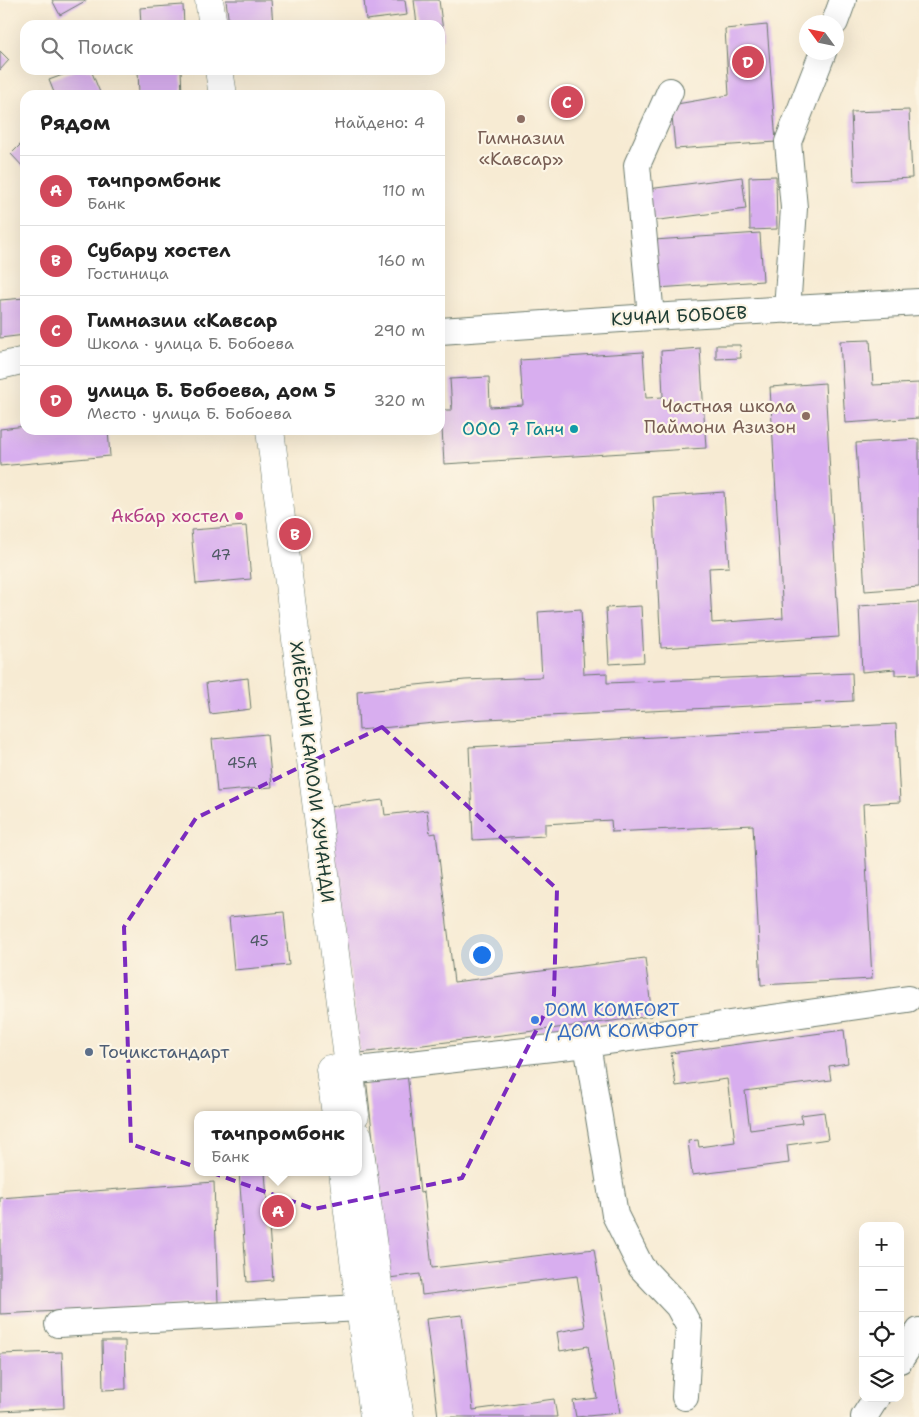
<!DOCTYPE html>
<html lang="ru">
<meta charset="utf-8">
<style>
:root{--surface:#fff;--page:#f6f6f6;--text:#222;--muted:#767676;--line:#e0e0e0;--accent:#d1495b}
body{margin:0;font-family:"Shantell Sans",sans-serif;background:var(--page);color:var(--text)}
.controls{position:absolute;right:15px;bottom:15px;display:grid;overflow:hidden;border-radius:10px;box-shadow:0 5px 20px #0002}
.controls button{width:45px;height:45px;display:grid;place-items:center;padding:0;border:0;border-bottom:1px solid var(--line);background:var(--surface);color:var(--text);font:25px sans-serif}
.compass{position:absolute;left:799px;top:15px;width:45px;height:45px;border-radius:50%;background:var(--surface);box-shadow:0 5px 20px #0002;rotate:303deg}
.you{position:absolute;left:481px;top:954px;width:18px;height:18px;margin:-12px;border:4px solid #fff;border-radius:50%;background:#1a73e8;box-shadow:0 0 0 8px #1a73e833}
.badge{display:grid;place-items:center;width:32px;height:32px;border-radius:50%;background:var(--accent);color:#fff;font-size:16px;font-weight:700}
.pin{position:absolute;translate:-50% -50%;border:2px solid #fff;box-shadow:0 1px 5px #0006}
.popup{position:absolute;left:194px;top:1111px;width:168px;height:65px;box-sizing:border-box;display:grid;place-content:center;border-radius:10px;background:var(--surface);filter:drop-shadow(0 1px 4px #0005);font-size:16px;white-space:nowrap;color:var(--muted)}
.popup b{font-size:19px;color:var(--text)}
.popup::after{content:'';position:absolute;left:50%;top:100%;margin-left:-10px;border:10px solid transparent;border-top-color:var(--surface)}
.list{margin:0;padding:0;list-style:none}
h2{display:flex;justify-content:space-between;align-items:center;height:65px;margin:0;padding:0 20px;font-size:21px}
h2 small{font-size:16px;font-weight:400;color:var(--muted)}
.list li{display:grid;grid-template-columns:32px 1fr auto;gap:15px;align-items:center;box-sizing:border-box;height:70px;padding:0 20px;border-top:1px solid var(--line)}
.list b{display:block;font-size:19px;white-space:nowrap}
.list p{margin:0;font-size:16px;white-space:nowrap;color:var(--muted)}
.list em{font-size:16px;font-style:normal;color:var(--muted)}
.icon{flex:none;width:28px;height:28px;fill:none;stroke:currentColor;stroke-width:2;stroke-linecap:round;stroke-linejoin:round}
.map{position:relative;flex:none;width:919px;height:1417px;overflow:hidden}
.search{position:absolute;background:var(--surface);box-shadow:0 5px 20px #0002;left:20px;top:20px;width:425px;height:55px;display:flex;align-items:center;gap:12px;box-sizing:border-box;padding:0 18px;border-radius:15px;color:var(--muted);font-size:19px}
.panel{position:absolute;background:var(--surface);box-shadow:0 5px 20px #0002;left:20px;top:90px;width:425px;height:345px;border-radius:15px}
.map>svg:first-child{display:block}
</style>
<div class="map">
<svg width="919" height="1417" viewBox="0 0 919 1417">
<rect width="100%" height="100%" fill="#fcf5e5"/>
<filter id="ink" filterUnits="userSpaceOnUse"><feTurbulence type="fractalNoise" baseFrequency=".02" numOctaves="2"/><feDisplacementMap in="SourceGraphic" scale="10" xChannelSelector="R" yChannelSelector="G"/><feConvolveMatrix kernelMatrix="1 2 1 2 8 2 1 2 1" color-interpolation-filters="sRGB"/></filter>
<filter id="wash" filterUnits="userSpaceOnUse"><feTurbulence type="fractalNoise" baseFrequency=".0096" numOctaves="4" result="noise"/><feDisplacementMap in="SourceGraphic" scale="20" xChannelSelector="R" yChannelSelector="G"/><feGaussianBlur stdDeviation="1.12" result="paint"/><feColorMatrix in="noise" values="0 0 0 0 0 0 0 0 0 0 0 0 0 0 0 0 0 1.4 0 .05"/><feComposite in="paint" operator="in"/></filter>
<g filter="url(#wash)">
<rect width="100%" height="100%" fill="#f7ebd3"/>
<g id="blocks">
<path fill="#d8aeef" d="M 52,0 L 87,0 L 60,15 Z
M 226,0 L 271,0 L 273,25 L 229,25 Z
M 364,0 L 405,0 L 407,15 L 366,20 Z
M 414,0 L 439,0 L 444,39 L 440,39 L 440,25 L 417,25 Z
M 183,5 L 184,25 L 141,25 L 140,8 Z
M 767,25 L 776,142 L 675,149 L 671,105 L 729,95 L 725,29 Z
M 0,51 L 9,60 L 0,70 Z
M 76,70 L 91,70 L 101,95 L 55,95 L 49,80 Z
M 138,70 L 181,70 L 182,95 L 139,95 Z
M 909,110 L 912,178 L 854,181 L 851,112 Z
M 25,140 L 25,169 L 11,154 Z
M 776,176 L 777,229 L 750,230 L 749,177 Z
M 742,177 L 746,209 L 652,221 L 648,189 Z
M 760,233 L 763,281 L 657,288 L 654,240 Z
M 25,298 L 25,335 L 0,338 L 0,300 Z
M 870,340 L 873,385 L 919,383 L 919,418 L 845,423 L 840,341 Z
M 716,345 L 740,345 L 741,358 L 716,359 Z
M 700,348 L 706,448 L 444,464 L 441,410 L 452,410 L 450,379 L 489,377 L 490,407 L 523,405 L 520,360 L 643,352 L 646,398 L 663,397 L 661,351 Z
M 825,383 L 839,637 L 661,648 L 653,497 L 724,492 L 729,567 L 709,568 L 712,623 L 783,618 L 770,387 Z
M 25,426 L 25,430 L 108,430 L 110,456 L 0,466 L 0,429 Z
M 919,439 L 919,587 L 865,591 L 856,443 Z
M 246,526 L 251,579 L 196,584 L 191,530 Z
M 919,602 L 919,674 L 895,675 L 895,669 L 862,672 L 859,606 Z
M 641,606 L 644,662 L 609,664 L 606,608 Z
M 581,609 L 584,674 L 607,673 L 607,683 L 852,673 L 853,701 L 467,720 L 359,730 L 357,691 L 465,680 L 542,677 L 538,612 Z
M 248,678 L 251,709 L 210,714 L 206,683 Z
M 896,724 L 900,802 L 863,804 L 872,979 L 761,985 L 753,825 L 612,832 L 611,820 L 545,824 L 545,836 L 473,840 L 469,747 Z
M 267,734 L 272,787 L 217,792 L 212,739 Z
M 383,800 L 385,815 L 427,810 L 430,834 L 436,833 L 454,982 L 645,958 L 652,1016 L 360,1053 L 329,807 Z
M 284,912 L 289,965 L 234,970 L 229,917 Z
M 844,1030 L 848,1063 L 829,1066 L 831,1080 L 745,1091 L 750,1130 L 802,1123 L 801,1115 L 824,1112 L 828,1139 L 787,1145 L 789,1163 L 692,1175 L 688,1141 L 698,1140 L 699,1147 L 735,1142 L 727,1079 L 676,1086 L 671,1053 Z
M 407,1073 L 420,1193 L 424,1192 L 432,1268 L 594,1249 L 620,1413 L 576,1417 L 573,1401 L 597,1398 L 588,1346 L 560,1351 L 557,1332 L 585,1327 L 577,1276 L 422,1295 L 420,1274 L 389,1278 L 366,1078 Z
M 239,1172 L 265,1172 L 273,1280 L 247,1282 Z
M 214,1182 L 218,1303 L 0,1314 L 0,1198 Z
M 462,1315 L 473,1410 L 554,1399 L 557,1417 L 438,1417 L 426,1319 Z
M 102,1341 L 125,1341 L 126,1389 L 103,1390 Z
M 62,1352 L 64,1408 L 0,1411 L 0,1354 Z"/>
</g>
</g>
<g filter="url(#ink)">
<use href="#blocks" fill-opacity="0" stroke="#6b7a6c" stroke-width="1"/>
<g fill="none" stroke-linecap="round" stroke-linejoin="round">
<g stroke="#6b7a6c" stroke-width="28">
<path id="minor" d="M 835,22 L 843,0
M 787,310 L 794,208 L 788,142 L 823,52
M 651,317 L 637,165 L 670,91
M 440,331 L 651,317 L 919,302
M 0,366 L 25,360
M 587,1044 L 615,1215 L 641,1267 L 678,1306 L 689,1326 L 685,1397
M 349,1071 L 587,1044 L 908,999
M 58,1324 L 360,1308
M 900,1360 L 919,1331
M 864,1417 L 876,1398"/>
</g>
<g stroke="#6b7a6c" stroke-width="29">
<path id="major" d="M 209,0 L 213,25
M 219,70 L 223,95
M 270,430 L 355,1115
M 330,1069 L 336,1115
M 358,1136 L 381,1306 L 400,1417
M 343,1172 L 374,1417"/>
</g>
<use href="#minor" stroke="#fff" stroke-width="26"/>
<use href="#major" stroke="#fff" stroke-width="28"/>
</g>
</g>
<path fill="none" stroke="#7b2cbf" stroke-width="4" stroke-dasharray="10 6" stroke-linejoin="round" d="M 382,727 L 557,889 L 554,995 L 462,1178 L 314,1209 L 131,1144 L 124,927 L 196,818 Z"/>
<g fill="#8d6e63" stroke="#fcf5e5" stroke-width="2">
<circle cx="521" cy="119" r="5"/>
<circle cx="806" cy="416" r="5"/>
</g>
<circle fill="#0f9aa8" stroke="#fcf5e5" stroke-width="2" cx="574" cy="429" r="5"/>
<circle fill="#d1479c" stroke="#fcf5e5" stroke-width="2" cx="239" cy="516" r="5"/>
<circle fill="#3f7fe0" stroke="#fcf5e5" stroke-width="2" cx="535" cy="1020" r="5"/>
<circle fill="#5c6f8a" stroke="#fcf5e5" stroke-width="2" cx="89" cy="1052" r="5"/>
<g text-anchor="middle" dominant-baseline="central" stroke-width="4.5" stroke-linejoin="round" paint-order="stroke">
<g font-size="15" fill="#4d5963">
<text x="221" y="555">47</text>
<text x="242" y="763">45А</text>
<text x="259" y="941">45</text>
</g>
<g font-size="18" fill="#785e54" stroke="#fcf5e5">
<text x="521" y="138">Гимназии<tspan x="521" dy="21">«Кавсар»</tspan></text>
<text x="796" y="406" text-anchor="end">Частная школа<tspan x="796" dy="21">Паймони Азизон</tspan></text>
</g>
<g font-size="18" fill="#1f3d34" stroke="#fcf5e5">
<text transform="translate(679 316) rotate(-3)">КУЧАИ БОБОЕВ</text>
<text transform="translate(312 772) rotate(83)">ХИЁБОНИ КАМОЛИ ХУЧАНДИ</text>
</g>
<g font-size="18" fill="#0d838f" stroke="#fcf5e5" text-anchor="end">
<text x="564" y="429">ООО 7 Ганч</text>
</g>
<g font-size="18" fill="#b23c85" stroke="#fcf5e5" text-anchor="end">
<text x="229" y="516">Акбар хостел</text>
</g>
<g font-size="18" fill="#366cbe" stroke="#fcf5e5" text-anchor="start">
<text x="545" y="1010">DOM KOMFORT<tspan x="545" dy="21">/ ДОМ КОМФОРТ</tspan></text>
</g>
<g font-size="18" fill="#4e5e75" stroke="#fcf5e5" text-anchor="start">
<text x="99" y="1052">Точикстандарт</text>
</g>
</g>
</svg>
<div class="controls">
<button>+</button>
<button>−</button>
<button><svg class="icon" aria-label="locate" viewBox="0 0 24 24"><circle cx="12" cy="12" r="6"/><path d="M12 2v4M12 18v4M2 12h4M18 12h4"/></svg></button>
<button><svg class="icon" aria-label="layers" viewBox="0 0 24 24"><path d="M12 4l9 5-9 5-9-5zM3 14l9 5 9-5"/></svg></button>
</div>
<svg class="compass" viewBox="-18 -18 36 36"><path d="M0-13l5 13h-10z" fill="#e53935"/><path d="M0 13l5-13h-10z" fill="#767676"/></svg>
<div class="you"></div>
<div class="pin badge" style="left:278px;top:1211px">A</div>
<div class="popup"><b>тачпромбонк</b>Банк</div>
<div class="pin badge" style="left:295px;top:534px">B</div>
<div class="pin badge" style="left:567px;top:102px">C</div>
<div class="pin badge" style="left:748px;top:62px">D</div>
<div class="search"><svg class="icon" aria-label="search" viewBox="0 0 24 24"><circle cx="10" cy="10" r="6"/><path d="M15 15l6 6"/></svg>Поиск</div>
<section class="panel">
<h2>Рядом<small>Найдено: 4</small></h2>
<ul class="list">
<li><span class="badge">A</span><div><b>тачпромбонк</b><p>Банк</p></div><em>110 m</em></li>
<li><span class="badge">B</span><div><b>Субару хостел</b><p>Гостиница</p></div><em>160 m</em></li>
<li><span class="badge">C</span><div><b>Гимназии «Кавсар</b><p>Школа · улица Б. Бобоева</p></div><em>290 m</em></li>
<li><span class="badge">D</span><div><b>улица Б. Бобоева, дом 5</b><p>Место · улица Б. Бобоева</p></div><em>320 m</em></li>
</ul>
</section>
</div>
